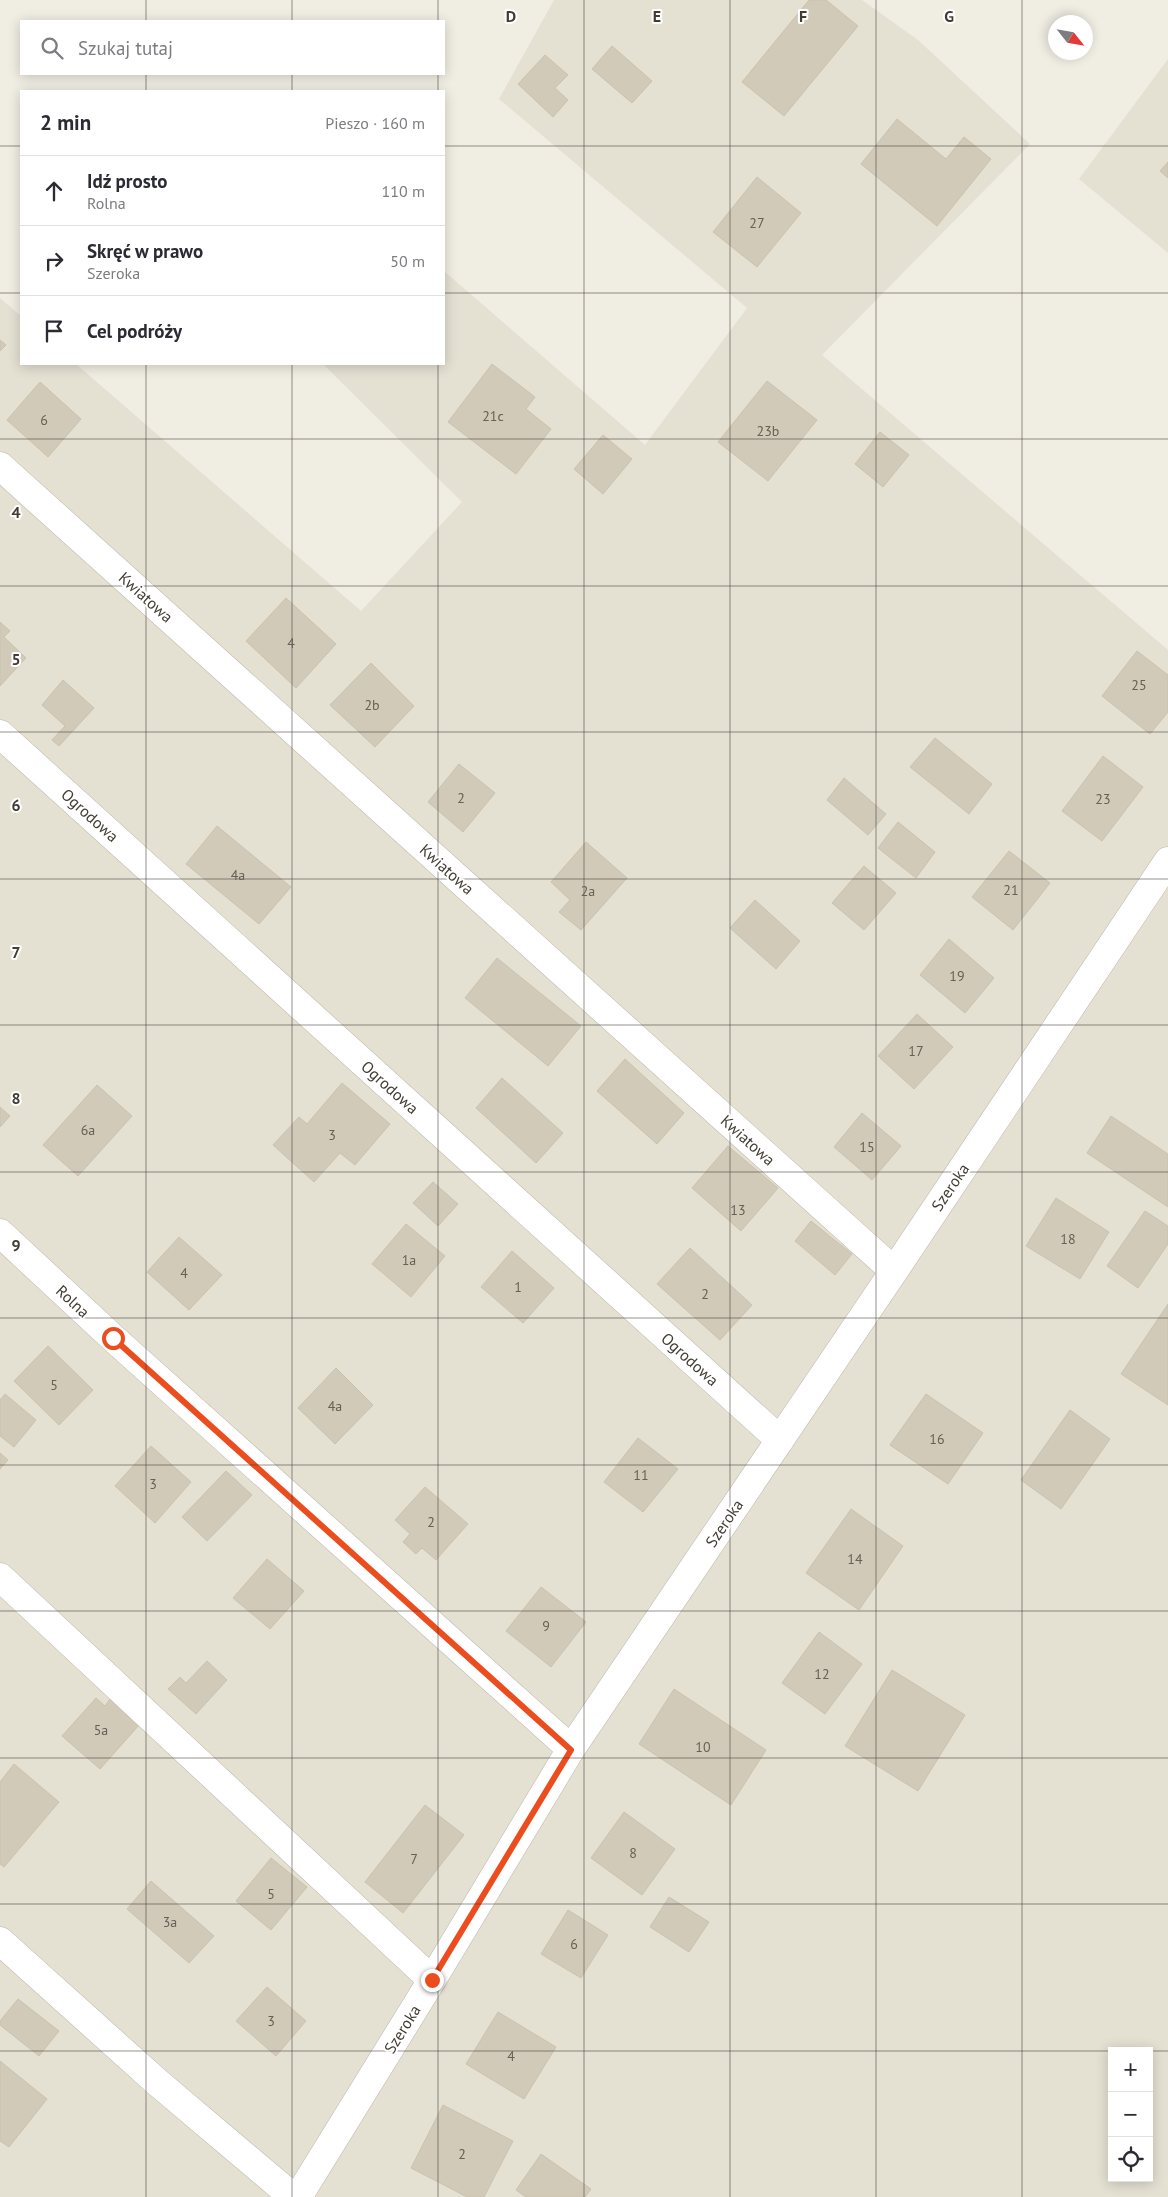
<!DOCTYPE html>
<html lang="pl">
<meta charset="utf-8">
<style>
:root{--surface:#fff;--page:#f7f7f7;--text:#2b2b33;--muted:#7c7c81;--line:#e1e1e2}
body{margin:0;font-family:"PT Sans",sans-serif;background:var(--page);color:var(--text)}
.controls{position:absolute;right:15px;bottom:15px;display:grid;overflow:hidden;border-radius:0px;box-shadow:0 2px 12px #0003}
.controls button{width:45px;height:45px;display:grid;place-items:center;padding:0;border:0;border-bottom:1px solid var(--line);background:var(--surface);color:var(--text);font:25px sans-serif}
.compass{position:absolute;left:1048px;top:15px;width:45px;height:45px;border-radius:50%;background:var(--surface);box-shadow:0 2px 12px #0003;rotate:121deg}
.stop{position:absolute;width:15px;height:15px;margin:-11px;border:4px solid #ec4d1f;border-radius:50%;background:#fff}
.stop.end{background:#ec4d1f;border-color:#fff;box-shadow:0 1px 5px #0008}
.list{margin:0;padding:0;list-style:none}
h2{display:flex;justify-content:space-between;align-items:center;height:65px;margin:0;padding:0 20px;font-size:21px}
h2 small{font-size:16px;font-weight:400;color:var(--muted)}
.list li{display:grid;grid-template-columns:32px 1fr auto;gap:15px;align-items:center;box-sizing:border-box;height:70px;padding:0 20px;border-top:1px solid var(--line)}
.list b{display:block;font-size:19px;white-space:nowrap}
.list p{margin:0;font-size:16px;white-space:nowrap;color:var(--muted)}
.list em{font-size:16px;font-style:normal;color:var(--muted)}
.icon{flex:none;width:28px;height:28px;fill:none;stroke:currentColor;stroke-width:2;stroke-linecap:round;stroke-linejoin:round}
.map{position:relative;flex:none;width:1168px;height:2197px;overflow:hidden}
.search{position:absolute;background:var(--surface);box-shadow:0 2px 12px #0003;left:20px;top:20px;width:425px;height:55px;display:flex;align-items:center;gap:12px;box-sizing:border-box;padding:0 18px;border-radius:0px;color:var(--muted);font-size:19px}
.panel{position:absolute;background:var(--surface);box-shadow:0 2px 12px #0003;left:20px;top:90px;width:425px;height:275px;border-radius:0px}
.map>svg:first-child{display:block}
</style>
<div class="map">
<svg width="1168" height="2197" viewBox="0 0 1168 2197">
<rect width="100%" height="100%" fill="#f0ede3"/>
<path fill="#e4e0d2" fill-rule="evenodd" d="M 554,0 L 862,0 L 918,40 L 1030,144 L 822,355 L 1168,650 L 1168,2197 L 0,2197 L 0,298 L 21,316 L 21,364 L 76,364 L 361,611 L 462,502 L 323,364 L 444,364 L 444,271 L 645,445 L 747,308 L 499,99 ZM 1112,2051 L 1149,2051 L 1149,2178 L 1112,2178 Z
M 1168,59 L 1168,253 L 1079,179 Z"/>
<path fill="#d1cab9" stroke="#cbc2ad" d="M 809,0 L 826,0 L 858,26 L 784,116 L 742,82 Z
M 612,46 L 652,81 L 632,103 L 592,69 Z
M 545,55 L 568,75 L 555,88 L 568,100 L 553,117 L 518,84 Z
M 897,119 L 946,159 L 964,137 L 991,159 L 937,226 L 861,164 Z
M 1168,162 L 1168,178 L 1160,171 Z
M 757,177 L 801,213 L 757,267 L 713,232 Z
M 0,340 L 6,345 L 0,351 Z
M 492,364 L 535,397 L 526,409 L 551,429 L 516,474 L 448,422 Z
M 767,381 L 817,420 L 768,481 L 718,442 Z
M 40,382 L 81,419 L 48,457 L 7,420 Z
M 880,432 L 909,455 L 883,487 L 855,464 Z
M 603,435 L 632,459 L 603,494 L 574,469 Z
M 286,598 L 336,644 L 296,688 L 246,641 Z
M 0,622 L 10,631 L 4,637 L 26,658 L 0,686 Z
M 1137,651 L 1168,675 L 1168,712 L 1150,734 L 1102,696 Z
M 371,663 L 414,706 L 375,747 L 330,705 Z
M 63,680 L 94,708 L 59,746 L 52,740 L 65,726 L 42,705 Z
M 935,738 L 992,784 L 969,814 L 910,767 Z
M 1103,756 L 1143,787 L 1102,841 L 1062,811 Z
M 459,764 L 495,793 L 463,832 L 428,802 Z
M 844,778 L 886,814 L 868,835 L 827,800 Z
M 898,822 L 935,852 L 916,878 L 878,848 Z
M 217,826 L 291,887 L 259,924 L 186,864 Z
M 586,842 L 627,878 L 581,930 L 559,912 L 570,900 L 551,882 Z
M 1009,851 L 1050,883 L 1013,930 L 972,897 Z
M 864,866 L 896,893 L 864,930 L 832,903 Z
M 755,900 L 800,941 L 776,969 L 730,928 Z
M 949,939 L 994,978 L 965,1013 L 920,975 Z
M 497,958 L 581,1026 L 548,1066 L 465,998 Z
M 917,1014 L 953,1047 L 914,1089 L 878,1056 Z
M 625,1059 L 684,1113 L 657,1144 L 597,1091 Z
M 502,1078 L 563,1133 L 536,1163 L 476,1108 Z
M 342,1083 L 390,1124 L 355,1165 L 340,1153 L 314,1182 L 273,1145 L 299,1117 L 307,1124 Z
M 97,1085 L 132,1116 L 78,1176 L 43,1145 Z
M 0,1107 L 10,1116 L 0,1127 Z
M 862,1113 L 901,1146 L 872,1180 L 834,1147 Z
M 1111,1116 L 1168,1154 L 1168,1207 L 1087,1153 Z
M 728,1146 L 778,1188 L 741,1231 L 692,1188 Z
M 433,1182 L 458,1204 L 438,1226 L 413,1203 Z
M 1056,1198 L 1109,1232 L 1080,1279 L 1026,1246 Z
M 1145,1211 L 1168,1226 L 1168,1244 L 1138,1288 L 1107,1266 Z
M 811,1221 L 852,1254 L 835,1275 L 795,1241 Z
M 406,1224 L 445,1256 L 411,1297 L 372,1264 Z
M 179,1237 L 222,1275 L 189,1310 L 147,1272 Z
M 690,1248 L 752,1305 L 720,1340 L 657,1284 Z
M 512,1251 L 554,1288 L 523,1323 L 481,1287 Z
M 1168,1304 L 1168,1405 L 1121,1374 Z
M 48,1346 L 93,1390 L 59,1425 L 14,1381 Z
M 336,1368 L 373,1405 L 335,1444 L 298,1408 Z
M 5,1394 L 36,1420 L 14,1447 L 0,1436 L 0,1400 Z
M 926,1394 L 983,1433 L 948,1484 L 890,1445 Z
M 1070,1410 L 1110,1439 L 1061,1509 L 1021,1480 Z
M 638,1438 L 678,1469 L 643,1512 L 604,1482 Z
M 151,1446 L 191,1482 L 155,1523 L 115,1486 Z
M 0,1453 L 8,1460 L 0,1469 Z
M 226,1471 L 252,1495 L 207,1541 L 182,1517 Z
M 425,1487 L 468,1524 L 436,1560 L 422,1548 L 416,1554 L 403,1542 L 410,1534 L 395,1520 Z
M 851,1509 L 903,1546 L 859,1610 L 806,1573 Z
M 267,1559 L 304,1591 L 270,1629 L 233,1598 Z
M 541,1587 L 586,1622 L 551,1667 L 506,1631 Z
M 819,1632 L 862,1664 L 825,1714 L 782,1683 Z
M 207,1661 L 227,1680 L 196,1714 L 168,1689 L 180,1677 L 186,1683 Z
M 892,1670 L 965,1715 L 918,1791 L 845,1746 Z
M 674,1689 L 766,1750 L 731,1805 L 639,1744 Z
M 96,1698 L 105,1706 L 110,1699 L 140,1724 L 100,1769 L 62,1736 Z
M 14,1764 L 59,1802 L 4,1867 L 0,1864 L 0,1782 Z
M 425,1805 L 464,1835 L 403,1913 L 365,1882 Z
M 624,1812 L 675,1849 L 642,1895 L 591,1858 Z
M 271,1858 L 307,1887 L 271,1930 L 236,1901 Z
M 151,1881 L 214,1936 L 189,1963 L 127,1909 Z
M 669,1897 L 709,1922 L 689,1952 L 650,1927 Z
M 568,1910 L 608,1935 L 581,1978 L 541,1954 Z
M 267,1987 L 306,2021 L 276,2056 L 236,2021 Z
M 18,1999 L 59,2031 L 39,2056 L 0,2025 L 0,2021 Z
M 498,2012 L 556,2047 L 524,2099 L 466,2064 Z
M 0,2061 L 47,2099 L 9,2147 L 0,2141 Z
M 443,2105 L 513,2141 L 484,2197 L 467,2197 L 411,2168 Z
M 541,2154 L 591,2189 L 585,2197 L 526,2197 L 516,2190 Z"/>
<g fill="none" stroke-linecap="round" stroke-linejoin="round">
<g stroke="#beb8aa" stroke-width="29">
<path id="minor" d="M 0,466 L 894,1271
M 0,734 L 780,1440
M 0,1233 L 113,1338 L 571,1749
M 0,1577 L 432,1980
M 0,1941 L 157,2082 L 293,2197
M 298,2197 L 432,1980 L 571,1749 L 894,1271 L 1168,861"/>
</g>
<use href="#minor" stroke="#fff" stroke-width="28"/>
</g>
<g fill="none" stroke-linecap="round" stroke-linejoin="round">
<path stroke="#ec4d1f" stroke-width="6" d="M 113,1338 L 571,1750 L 432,1980"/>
</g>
<path fill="none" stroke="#423d34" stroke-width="1" stroke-opacity="0.55" d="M 146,0 L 146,21M 292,0 L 292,21M 438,0 L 438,21M 584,0 L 584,2197M 730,0 L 730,2197M 876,0 L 876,2197M 1022,0 L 1022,2197M 146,74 L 146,91M 292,74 L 292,91M 438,74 L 438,91M 0,146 L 21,146M 444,146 L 1168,146M 0,293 L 21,293M 444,293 L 1168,293M 146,364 L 146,2197M 292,364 L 292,2197M 438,364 L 438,2197M 0,439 L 1168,439M 0,586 L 1168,586M 0,732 L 1168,732M 0,879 L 1168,879M 0,1025 L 1168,1025M 0,1172 L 1168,1172M 0,1318 L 1168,1318M 0,1465 L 1168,1465M 0,1611 L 1168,1611M 0,1758 L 1168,1758M 0,1904 L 1168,1904M 0,2051 L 1168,2051"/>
<g text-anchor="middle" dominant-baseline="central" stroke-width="4" stroke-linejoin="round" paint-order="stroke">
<g font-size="14" fill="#666055">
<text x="757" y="223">27</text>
<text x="493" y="416">21c</text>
<text x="44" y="420">6</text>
<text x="768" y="431">23b</text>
<text x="291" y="643">4</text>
<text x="1139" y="685">25</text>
<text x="372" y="705">2b</text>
<text x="461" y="798">2</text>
<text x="1103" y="799">23</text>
<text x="238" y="875">4a</text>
<text x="1011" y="890">21</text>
<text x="588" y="891">2a</text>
<text x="957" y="976">19</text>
<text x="916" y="1051">17</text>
<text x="88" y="1130">6a</text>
<text x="332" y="1135">3</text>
<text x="867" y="1147">15</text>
<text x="738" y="1210">13</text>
<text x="1068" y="1239">18</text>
<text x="409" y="1260">1a</text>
<text x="184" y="1273">4</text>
<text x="518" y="1287">1</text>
<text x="705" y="1294">2</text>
<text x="54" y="1385">5</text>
<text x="335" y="1406">4a</text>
<text x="937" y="1439">16</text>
<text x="641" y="1475">11</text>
<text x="153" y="1484">3</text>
<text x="431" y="1522">2</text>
<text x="855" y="1559">14</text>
<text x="546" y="1626">9</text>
<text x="822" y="1674">12</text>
<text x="101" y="1730">5a</text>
<text x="703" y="1747">10</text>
<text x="633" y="1853">8</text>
<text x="414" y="1859">7</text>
<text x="271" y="1894">5</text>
<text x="170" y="1922">3a</text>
<text x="574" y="1944">6</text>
<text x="271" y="2021">3</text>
<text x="511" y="2056">4</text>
<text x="462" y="2154">2</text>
</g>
<g font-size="16" fill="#423d34" stroke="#fff">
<text transform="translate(146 597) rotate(42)">Kwiatowa</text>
<text transform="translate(90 815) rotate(42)">Ogrodowa</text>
<text transform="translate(447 869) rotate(42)">Kwiatowa</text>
<text transform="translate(390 1087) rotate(42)">Ogrodowa</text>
<text transform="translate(748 1140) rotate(42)">Kwiatowa</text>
<text transform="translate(950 1187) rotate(-56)">Szeroka</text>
<text transform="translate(73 1301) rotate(43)">Rolna</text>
<text transform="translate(690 1359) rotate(42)">Ogrodowa</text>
<text transform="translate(724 1523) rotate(-56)">Szeroka</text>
<text transform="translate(402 2029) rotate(-58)">Szeroka</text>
</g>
</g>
<g font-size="16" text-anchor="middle" font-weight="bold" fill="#423d34" stroke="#fff" stroke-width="4" stroke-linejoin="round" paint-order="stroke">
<text x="511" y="22">D</text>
<text x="657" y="22">E</text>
<text x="803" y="22">F</text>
<text x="949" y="22">G</text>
<text x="16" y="518">4</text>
<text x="16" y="665">5</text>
<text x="16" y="811">6</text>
<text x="16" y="958">7</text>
<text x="16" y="1104">8</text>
<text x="16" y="1251">9</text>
</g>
</svg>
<div class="controls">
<button>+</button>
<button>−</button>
<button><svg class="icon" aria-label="locate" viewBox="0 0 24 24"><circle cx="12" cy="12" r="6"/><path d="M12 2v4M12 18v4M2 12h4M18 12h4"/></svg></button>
</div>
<svg class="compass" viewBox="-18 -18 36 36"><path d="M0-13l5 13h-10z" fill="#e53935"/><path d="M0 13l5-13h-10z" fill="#7c7c81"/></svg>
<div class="stop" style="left:113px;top:1338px"></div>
<div class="stop end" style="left:432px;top:1980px"></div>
<div class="search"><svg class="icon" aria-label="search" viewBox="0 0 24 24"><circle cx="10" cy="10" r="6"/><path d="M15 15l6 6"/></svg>Szukaj tutaj</div>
<section class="panel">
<h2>2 min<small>Pieszo · 160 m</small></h2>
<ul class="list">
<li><svg class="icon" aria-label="ahead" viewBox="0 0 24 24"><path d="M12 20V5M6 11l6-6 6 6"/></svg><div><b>Idź prosto</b><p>Rolna</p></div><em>110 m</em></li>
<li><svg class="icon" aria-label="right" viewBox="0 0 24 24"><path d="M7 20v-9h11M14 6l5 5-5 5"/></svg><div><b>Skręć w prawo</b><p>Szeroka</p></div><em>50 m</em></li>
<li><svg class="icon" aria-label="arrive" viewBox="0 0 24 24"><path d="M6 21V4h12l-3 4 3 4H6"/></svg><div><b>Cel podróży</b></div></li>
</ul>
</section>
</div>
